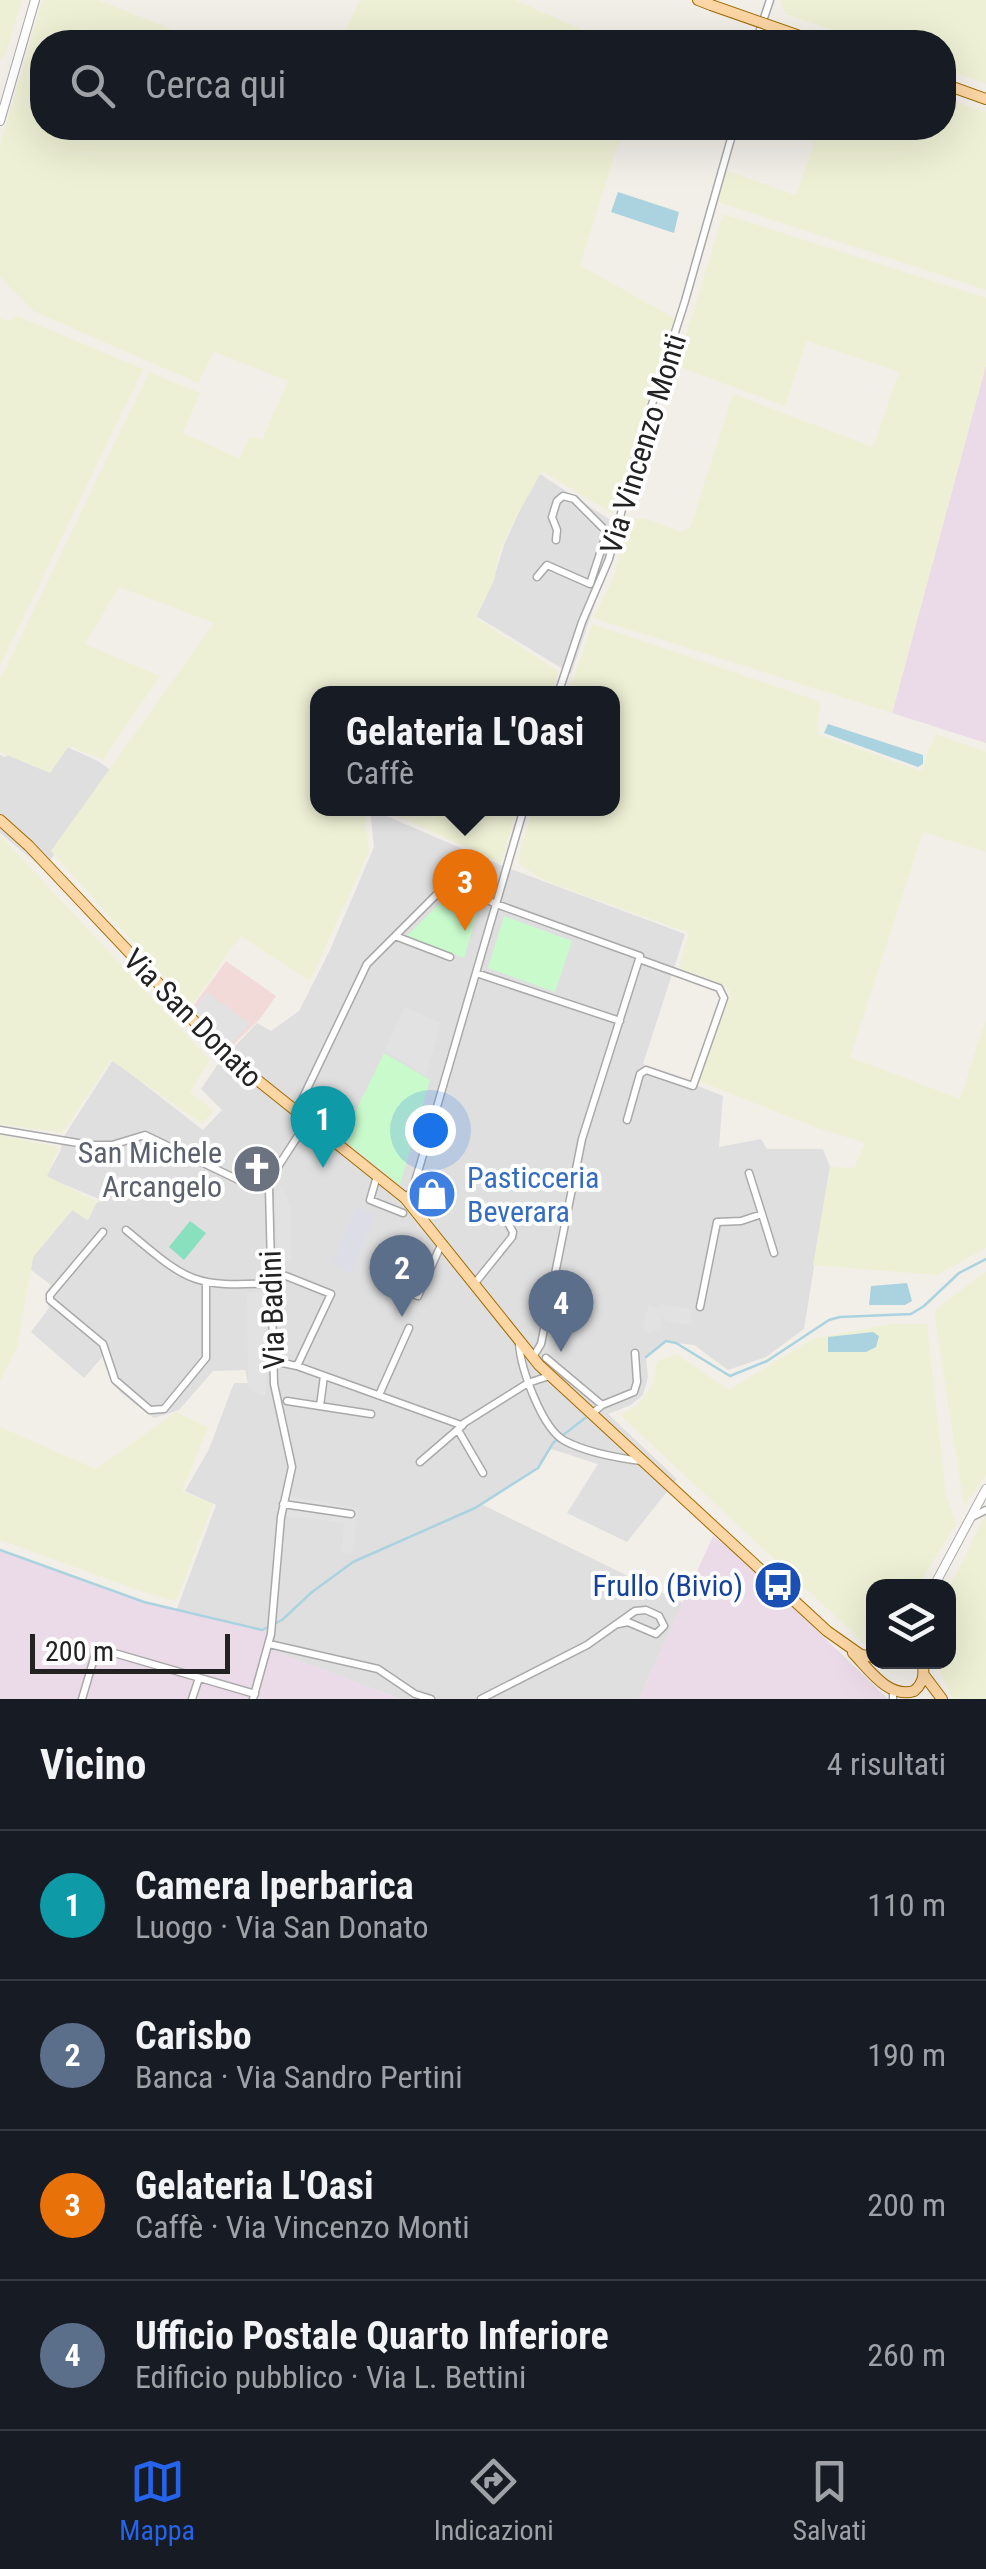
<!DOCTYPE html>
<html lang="it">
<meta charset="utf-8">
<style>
:root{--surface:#171b24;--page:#242831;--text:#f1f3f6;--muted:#9ea1a6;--line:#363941;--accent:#2563eb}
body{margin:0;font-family:"Roboto Condensed",sans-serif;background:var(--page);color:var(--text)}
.controls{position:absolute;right:30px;bottom:30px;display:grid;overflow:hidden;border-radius:20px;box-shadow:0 10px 40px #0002}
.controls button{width:90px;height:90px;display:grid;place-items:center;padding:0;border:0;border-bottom:2px solid var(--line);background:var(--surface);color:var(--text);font:50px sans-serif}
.scale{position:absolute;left:30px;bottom:25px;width:200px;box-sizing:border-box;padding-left:10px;border:5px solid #222;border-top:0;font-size:28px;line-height:35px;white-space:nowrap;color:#222;-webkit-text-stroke:8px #fff;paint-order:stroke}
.you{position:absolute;left:430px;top:1130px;width:35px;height:35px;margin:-25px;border:8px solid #fff;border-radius:50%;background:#1a73e8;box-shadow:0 0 0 15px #1a73e833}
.badge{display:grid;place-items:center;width:65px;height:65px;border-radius:50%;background:var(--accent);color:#fff;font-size:32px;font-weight:700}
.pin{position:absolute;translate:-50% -82px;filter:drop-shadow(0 2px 5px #0008)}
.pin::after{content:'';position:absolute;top:52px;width:35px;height:30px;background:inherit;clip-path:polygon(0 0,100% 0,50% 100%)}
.popup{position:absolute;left:310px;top:686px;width:310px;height:130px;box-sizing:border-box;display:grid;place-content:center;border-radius:20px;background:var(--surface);filter:drop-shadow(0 2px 8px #0005);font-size:32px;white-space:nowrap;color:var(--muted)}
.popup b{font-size:38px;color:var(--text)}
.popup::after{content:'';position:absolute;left:50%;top:100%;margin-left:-20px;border:20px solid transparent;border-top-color:var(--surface)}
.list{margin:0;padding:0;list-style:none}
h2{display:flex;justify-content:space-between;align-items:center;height:130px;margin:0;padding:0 40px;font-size:42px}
h2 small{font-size:32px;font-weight:400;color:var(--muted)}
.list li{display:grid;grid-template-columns:65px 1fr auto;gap:30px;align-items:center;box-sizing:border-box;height:150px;padding:0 40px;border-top:2px solid var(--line)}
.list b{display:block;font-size:38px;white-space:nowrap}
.list p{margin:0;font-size:32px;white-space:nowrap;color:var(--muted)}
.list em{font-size:32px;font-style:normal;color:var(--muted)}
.icon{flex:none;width:55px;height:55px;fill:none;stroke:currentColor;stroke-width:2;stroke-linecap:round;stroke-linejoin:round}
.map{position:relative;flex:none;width:986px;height:1699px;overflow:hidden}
.search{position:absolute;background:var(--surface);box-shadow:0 10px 40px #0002;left:30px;right:30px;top:30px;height:110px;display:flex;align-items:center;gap:25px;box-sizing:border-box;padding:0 35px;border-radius:40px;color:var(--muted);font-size:38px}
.sheet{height:730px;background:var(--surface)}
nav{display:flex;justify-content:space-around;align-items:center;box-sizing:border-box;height:140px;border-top:2px solid var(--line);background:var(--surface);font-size:28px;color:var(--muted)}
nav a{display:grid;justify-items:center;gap:5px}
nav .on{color:var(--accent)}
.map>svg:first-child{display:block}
</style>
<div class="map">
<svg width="986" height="1699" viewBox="0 0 986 1699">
<rect width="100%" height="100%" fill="#f2efe9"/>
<path fill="#e0dfdf" d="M 537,472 L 621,527 L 571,674 L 471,613 L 496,571 L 504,545 Z
M 39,734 L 98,761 L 112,771 L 44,869 L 0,833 L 0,755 L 5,757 Z
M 370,809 L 505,867 L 685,934 L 643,1064 L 723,1096 L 719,1147 L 761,1139 L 767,1149 L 823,1149 L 830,1167 L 804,1329 L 766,1357 L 728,1370 L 694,1345 L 666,1342 L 646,1357 L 648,1377 L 643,1395 L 631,1405 L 608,1414 L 677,1479 L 627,1542 L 567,1513 L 598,1464 L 551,1449 L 534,1471 L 483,1505 L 683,1603 L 639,1699 L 400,1699 L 268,1649 L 272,1633 L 176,1611 L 216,1505 L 185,1491 L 209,1449 L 234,1383 L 248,1383 L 245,1370 L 213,1371 L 179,1410 L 154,1418 L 120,1392 L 111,1380 L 103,1356 L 84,1378 L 31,1332 L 49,1308 L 45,1294 L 51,1285 L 31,1270 L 33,1257 L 73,1209 L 87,1220 L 97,1202 L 104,1201 L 46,1177 L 60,1152 L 63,1138 L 113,1060 L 203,1130 L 222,1110 L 201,1089 L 218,1064 L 257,1023 L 271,1031 L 299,1011 L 329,952 L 374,847 Z"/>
<path fill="#f2dad9" d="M 226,961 L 276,996 L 260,1019 L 229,1049 L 189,1012 Z"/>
<path fill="#ebdbe8" d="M 986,365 L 986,743 L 892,713 Z
M 713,1536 L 742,1558 L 888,1699 L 639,1699 Z
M 0,1550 L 126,1597 L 272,1633 L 269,1649 L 400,1699 L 0,1699 Z"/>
<path fill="#eef0d5" d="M 0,0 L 22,0 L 5,56 L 0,59 Z
M 43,0 L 98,0 L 204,42 L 42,42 L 42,128 L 623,128 L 580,265 L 674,318 L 613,514 L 542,471 L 509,530 L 497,560 L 495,578 L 476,618 L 558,671 L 551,693 L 318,694 L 318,808 L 364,809 L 369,851 L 310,981 L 240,936 L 191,1007 L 51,851 L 214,623 L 119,587 L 85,644 L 160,676 L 103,760 L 69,746 L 50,773 L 0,752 L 0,679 L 149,372 L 200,393 L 183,433 L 240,459 L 249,436 L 262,440 L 288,381 L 214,352 L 198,383 L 35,312 L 0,277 L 0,145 Z
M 360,0 L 515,0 L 610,42 L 340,42 Z
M 780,0 L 986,0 L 986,84 L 944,69 L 944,42 L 867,42 L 785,14 Z
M 944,98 L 986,112 L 986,290 L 718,202 L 727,171 L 796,195 L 819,128 L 944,128 Z
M 723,214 L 986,298 L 986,365 L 892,713 L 593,618 L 613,579 L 630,518 L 648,519 L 681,532 L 690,528 L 733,394 L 873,447 L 899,372 L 807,341 L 785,406 L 682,368 L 679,358 Z
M 17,316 L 143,369 L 0,666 L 0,318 L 10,321 Z
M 592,624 L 813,699 L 820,704 L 817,734 L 921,771 L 935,734 L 986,752 L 986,852 L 923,832 L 850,1057 L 960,1099 L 986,1019 L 986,1248 L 937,1275 L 813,1265 L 830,1167 L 854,1168 L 865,1143 L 814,1127 L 699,1081 L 730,996 L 729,989 L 722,984 L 679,968 L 689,933 L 545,881 L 519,864 L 519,855 L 533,809 L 612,808 L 612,694 L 569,693 Z
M 382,809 L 517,809 L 501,863 Z
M 0,835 L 210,1060 L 190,1092 L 214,1111 L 202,1124 L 111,1060 L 62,1133 L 0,1124 Z
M 0,1135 L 59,1147 L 47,1176 L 97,1202 L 88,1220 L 72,1210 L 33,1257 L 17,1347 L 0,1381 Z
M 986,1271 L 986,1475 L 964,1507 L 934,1311 Z
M 890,1324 L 927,1324 L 946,1495 L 956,1524 L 918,1586 L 874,1586 L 873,1647 L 867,1646 L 620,1415 L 637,1406 L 652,1386 L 657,1361 L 676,1354 L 729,1390 L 812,1339 Z
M 176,1412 L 208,1427 L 182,1491 L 213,1504 L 177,1599 L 170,1600 L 135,1589 L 0,1540 L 0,1427 L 96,1469 Z
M 986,1512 L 986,1699 L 953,1699 L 936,1662 L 948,1661 L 949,1589 Z"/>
<path fill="#c8facc" d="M 452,891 L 480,903 L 464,958 L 407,936 Z
M 504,916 L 572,941 L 555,992 L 488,968 Z
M 384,1053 L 430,1080 L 400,1185 L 342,1139 Z"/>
<path fill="#88e0be" d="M 190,1221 L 206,1233 L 184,1260 L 169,1247 Z"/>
<path fill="#e2e2e2" d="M 207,992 L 250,1024 L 229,1047 L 192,1013 Z
M 404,1007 L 441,1023 L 426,1076 L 385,1051 Z
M 280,1186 L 285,1191 L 290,1206 L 291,1261 L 278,1262 L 275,1194 Z
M 263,1292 L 265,1359 L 266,1396 L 248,1390 L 247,1293 Z
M 660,1303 L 694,1310 L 690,1315 L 694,1325 L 666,1321 L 663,1316 L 661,1328 L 648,1333 L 643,1328 L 649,1304 L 655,1308 Z
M 290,1496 L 359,1508 L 352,1553 L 342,1552 L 344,1523 L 287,1516 Z"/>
<path fill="#dddde8" d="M 356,1207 L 375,1215 L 351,1273 L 332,1265 Z"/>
<path fill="#aad3df" d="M 618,192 L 679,212 L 674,233 L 611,212 Z
M 828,724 L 923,755 L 923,764 L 918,767 L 824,733 Z
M 907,1283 L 912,1301 L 905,1305 L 869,1305 L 871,1286 Z
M 873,1332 L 879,1336 L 876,1347 L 866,1352 L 828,1352 L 828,1337 Z"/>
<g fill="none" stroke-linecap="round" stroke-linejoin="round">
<path stroke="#aad3df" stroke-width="2.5" d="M 646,1357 L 666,1341 L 676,1343 L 730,1376 L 767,1361 L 829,1320 L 840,1317 L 911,1314 L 924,1306 L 959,1273 L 986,1259
M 0,1550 L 144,1602 L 262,1630 L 282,1620 L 312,1592 L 353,1562 L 475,1508 L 538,1468 L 553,1443 L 585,1418"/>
<g stroke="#a9a9a9" stroke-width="9">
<path id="minor" d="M 756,42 L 770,0
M 556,540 L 557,530 L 552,517 L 557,501 L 563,496 L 574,499 L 607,532 L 590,584
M 537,577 L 547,565 L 590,584
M 558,694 L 582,622 L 609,559 L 638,448 L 685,301 L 734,128
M 395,936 L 450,957
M 476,973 L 620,1021
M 296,1112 L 367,964 L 449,882 L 496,904 L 640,956 L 582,1139 L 541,1344 L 533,1357
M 627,1120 L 640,1074 L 646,1070 L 693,1086 L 724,998 L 719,988 L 639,959
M 0,1130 L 90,1145 L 112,1145 L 145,1135 L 251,1186 L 269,1188
M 749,1173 L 762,1214
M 377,1176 L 370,1200 L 403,1213
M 406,1197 L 412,1191 L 420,1165 L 524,808
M 126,1230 C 186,1280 191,1288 271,1283
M 103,1232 L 50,1295 L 50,1300 L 103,1344 L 115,1380 L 150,1410 L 164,1409 L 206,1358 L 206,1283
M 286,1276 L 331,1294 L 297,1366
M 384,1282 L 418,1296 L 442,1243
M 475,1283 L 512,1237 L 513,1232 L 507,1221
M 700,1307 L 717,1222 L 741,1221 L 762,1214 L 774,1253
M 519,1344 C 521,1369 542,1429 565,1441 C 586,1452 618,1458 641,1461
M 546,1358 L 602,1405
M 273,1361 L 297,1366 L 461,1425 L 528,1383 L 549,1376
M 379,1395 L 409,1328
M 287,1401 L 371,1414
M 320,1406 L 324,1376
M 593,1413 L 602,1405 L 634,1392 L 637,1382 L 635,1353
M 458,1430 L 483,1473
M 420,1462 L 463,1425
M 283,1504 L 351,1514
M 970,1518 L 986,1510
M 269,1644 L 378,1669 L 415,1694 L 431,1699
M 893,1695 L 893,1699
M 82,1699 L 97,1648 L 255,1694
M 192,1699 L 199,1678
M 253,1699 L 271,1634 L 281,1517 L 292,1467 L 274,1384 L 269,1188 L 279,1165 L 307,1122
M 481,1699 L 587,1645 L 635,1611 L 646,1610 L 659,1616 L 664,1626 L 656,1634 L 628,1622 L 618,1624"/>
</g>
<g stroke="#a9a9a9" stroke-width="10">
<path id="tertiary" d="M 0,121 L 35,0
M 934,1586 L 986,1489"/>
</g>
<g stroke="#a06b00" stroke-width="12">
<path id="primary" d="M 698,0 L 711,5
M 944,84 L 986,99
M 0,820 L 29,846 L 226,1055 L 405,1198 L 539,1365 L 827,1631 L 861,1655 L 874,1657
M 853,1653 C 868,1668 888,1699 914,1691 C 924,1683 925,1673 922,1661
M 924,1675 L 942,1699"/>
</g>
<use href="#minor" stroke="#fff" stroke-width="6"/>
<use href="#tertiary" stroke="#fff" stroke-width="8"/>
<use href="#primary" stroke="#fcd6a4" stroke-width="10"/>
<g stroke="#a06b00" stroke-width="12" stroke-linecap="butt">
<path id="primary-bridge" d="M 711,5 L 811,40"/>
</g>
<use href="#primary-bridge" stroke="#fcd6a4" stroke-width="10"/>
</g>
<defs>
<g id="church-disc" transform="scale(2.5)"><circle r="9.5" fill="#6b7280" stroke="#fff"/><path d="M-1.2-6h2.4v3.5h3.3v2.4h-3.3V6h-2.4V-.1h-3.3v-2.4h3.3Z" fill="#fff"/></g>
<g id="shop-disc" transform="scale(2.5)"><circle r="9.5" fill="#3f7fe0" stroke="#fff"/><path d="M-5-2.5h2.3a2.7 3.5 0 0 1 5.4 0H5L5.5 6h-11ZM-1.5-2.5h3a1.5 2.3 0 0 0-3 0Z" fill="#fff"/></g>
<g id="bus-disc" transform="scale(2.5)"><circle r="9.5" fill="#1a4fb4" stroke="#fff"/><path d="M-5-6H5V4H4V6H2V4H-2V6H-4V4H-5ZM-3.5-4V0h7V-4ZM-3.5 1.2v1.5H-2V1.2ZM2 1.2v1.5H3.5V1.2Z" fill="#fff"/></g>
</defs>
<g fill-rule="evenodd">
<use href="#church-disc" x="257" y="1169"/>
<use href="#shop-disc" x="432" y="1194"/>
<use href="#bus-disc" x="778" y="1585"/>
</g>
<g text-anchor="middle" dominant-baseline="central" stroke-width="8" stroke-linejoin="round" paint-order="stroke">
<g font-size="30" fill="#222" stroke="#fff">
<text transform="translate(643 444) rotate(-73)">Via Vincenzo Monti</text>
<text transform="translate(193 1018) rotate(45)">Via San Donato</text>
<text transform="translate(272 1310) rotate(-92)">Via Badini</text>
</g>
<g font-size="30" fill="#5b616d" stroke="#fff" text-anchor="end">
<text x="222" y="1152">San Michele<tspan x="222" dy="34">Arcangelo</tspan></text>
</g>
<g font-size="30" fill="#366cbe" stroke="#fff" text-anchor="start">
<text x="467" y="1177">Pasticceria<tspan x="467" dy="34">Beverara</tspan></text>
</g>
<g font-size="30" fill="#164399" stroke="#fff" text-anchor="end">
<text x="743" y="1585">Frullo (Bivio)</text>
</g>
</g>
</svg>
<div class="controls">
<button><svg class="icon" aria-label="layers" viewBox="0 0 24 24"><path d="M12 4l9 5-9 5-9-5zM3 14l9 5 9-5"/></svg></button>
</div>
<div class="scale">200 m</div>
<div class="you"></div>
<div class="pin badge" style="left:323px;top:1168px;background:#0f9aa8">1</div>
<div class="pin badge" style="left:402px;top:1317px;background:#5c6f8a">2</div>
<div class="pin badge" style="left:465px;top:931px;background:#e8710a">3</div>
<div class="popup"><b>Gelateria L'Oasi</b>Caffè</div>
<div class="pin badge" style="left:561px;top:1352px;background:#5c6f8a">4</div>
<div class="search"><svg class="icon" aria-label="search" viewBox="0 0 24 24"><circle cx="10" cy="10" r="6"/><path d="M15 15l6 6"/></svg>Cerca qui</div>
</div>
<section class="sheet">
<h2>Vicino<small>4 risultati</small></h2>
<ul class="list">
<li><span class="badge" style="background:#0f9aa8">1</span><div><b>Camera Iperbarica</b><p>Luogo · Via San Donato</p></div><em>110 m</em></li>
<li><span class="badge" style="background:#5c6f8a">2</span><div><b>Carisbo</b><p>Banca · Via Sandro Pertini</p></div><em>190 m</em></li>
<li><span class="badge" style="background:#e8710a">3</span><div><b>Gelateria L'Oasi</b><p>Caffè · Via Vincenzo Monti</p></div><em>200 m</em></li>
<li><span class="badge" style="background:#5c6f8a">4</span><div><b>Ufficio Postale Quarto Inferiore</b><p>Edificio pubblico · Via L. Bettini</p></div><em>260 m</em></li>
</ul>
</section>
<nav>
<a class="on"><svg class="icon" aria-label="map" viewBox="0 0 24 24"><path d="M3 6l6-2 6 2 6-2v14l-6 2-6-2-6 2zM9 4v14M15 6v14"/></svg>Mappa</a>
<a><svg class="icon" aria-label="directions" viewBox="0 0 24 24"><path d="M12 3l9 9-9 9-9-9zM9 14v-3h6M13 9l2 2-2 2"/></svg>Indicazioni</a>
<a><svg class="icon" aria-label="saved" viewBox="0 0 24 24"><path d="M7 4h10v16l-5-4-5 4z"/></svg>Salvati</a>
</nav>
